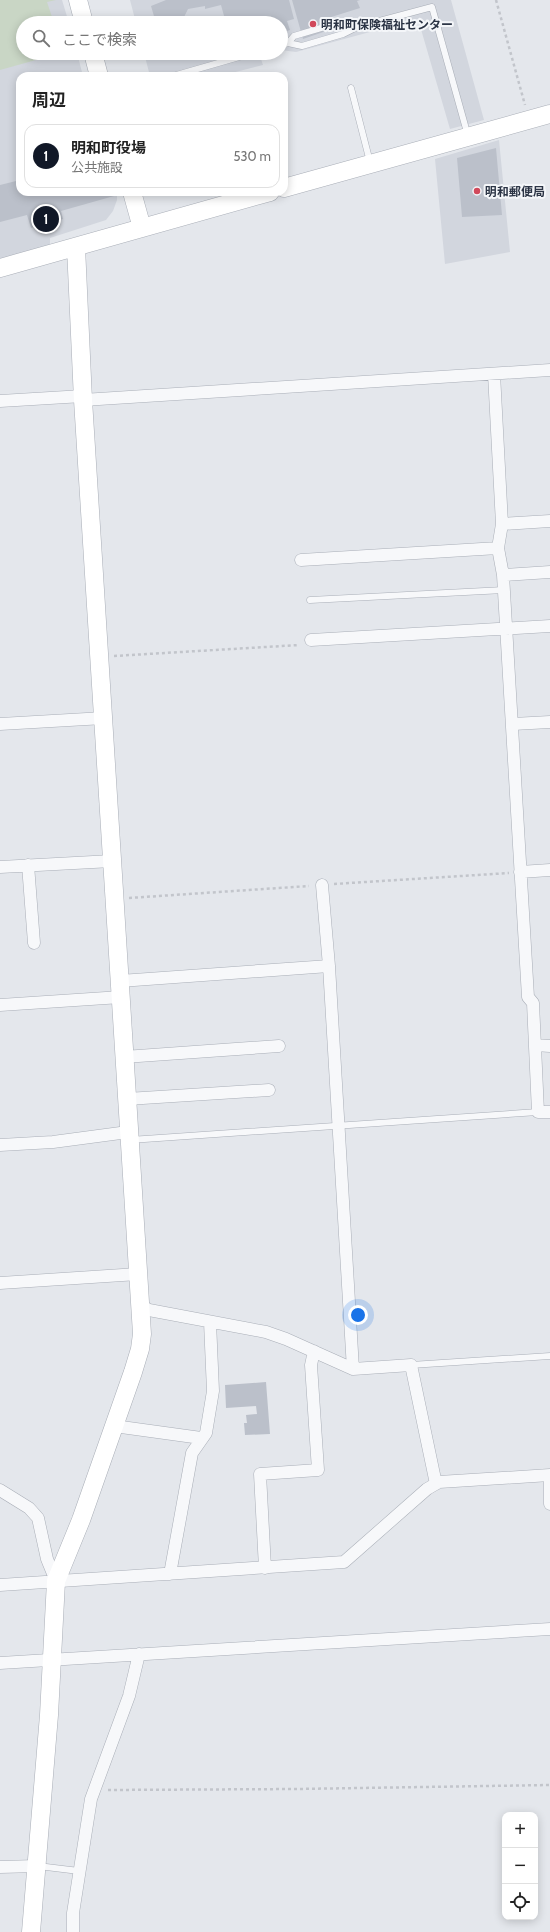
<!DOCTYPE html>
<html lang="ja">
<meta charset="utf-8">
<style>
:root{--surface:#fff;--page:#f2f2f2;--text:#222;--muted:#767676;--line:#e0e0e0;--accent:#111827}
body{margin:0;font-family:Cabin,"Noto Sans JP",sans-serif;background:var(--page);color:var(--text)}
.controls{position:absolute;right:12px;bottom:12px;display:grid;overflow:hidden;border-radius:8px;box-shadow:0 2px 10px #0003}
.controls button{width:36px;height:36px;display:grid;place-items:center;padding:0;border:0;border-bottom:1px solid var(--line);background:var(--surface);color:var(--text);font:20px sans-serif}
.you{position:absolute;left:358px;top:1315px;width:14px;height:14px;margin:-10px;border:3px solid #fff;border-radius:50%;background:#1a73e8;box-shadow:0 0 0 6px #1a73e833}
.badge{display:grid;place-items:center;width:26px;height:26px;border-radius:50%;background:var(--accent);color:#fff;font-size:13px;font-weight:700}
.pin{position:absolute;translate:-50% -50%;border:2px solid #fff;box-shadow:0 1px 4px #0006}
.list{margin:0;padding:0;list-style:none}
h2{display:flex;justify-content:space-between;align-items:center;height:52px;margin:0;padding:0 16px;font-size:17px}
h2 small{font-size:13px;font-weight:400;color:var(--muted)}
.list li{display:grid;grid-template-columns:26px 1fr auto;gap:12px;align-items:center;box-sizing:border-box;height:64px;margin:0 8px 8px;padding:0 8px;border:1px solid var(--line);border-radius:12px}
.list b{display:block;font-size:15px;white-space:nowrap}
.list p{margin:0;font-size:13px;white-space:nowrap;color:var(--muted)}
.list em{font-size:13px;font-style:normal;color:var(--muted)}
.icon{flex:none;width:22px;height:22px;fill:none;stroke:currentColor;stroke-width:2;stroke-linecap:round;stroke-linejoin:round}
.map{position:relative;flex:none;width:550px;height:1932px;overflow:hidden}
.search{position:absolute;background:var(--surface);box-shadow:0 2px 10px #0003;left:16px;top:16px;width:272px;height:44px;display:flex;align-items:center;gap:10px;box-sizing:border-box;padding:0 14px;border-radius:22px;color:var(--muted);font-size:15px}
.panel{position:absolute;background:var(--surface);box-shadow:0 2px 10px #0003;left:16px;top:72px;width:272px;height:124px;border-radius:12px}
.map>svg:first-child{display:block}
</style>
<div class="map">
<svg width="550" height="1932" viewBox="0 0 550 1932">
<rect width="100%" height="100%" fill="#e4e7ec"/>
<path fill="#d2d6de" d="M 0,0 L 62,0 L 69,23 L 23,23 L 23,53 L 77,53 L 83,76 L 20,76 L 20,192 L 117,192 L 117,200 L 113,211 L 106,220 L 50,238 L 50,246 L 0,260 Z
M 130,0 L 451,0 L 484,120 L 450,129 L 418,19 L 296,52 L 281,50 L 281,23 L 136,23 Z
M 144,53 L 271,53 L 260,56 L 263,65 L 220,76 L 205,76 L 204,72 L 190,76 L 150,76 Z
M 499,140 L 510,252 L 445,264 L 435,159 Z"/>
<path fill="#c9d6c5" d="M 0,0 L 56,0 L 47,2 L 54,23 L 23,23 L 23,53 L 61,53 L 0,70 Z"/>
<path fill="#bbc0ca" d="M 166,0 L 289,0 L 294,19 L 287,21 L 290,30 L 281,33 L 281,23 L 243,23 L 242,22 L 226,23 L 221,5 L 205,9 L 205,6 L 188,9 L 181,23 L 156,23 L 151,6 Z
M 292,0 L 360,0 L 357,1 L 360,8 L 325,19 L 329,30 L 303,39 Z
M 181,53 L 200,53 L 177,60 Z
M 496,148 L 502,215 L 462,217 L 457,158 Z
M 20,180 L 20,192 L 113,192 L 114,196 L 61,211 L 63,219 L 31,228 L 27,215 L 0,222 L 0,185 Z
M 174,192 L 186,192 L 175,196 Z
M 266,1382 L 270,1434 L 245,1435 L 244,1423 L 247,1423 L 246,1415 L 257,1414 L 256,1406 L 226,1408 L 225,1385 Z"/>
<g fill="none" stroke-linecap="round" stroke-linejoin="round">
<g stroke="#a9aeb7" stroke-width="7">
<path id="lane" d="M 288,43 L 294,36 L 338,23 L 357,27
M 281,45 L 288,43 L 302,46 L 343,34 L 357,27 L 432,7 L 468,136
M 173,76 L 253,53
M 351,88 L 370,162
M 310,600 L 504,590
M 130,1140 L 538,1112
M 411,1365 L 550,1356
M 38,1866 L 79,1871"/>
</g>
<g stroke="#a9aeb7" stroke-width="13">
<path id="street" d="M 494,374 L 502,524 L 498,548 L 503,575 L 528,997 L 533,1003 L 538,1112 L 550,1112
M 83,400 L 550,370
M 0,401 L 83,396
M 502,524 L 550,521
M 301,560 L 498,548
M 503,575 L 550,572
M 311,640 L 550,626
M 0,724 L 104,718
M 513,724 L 550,722
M 28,865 L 34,943
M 0,867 L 112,861
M 520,872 L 550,870
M 322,885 L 329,966 L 353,1369
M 120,981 L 329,966
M 0,1005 L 121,997
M 535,1045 L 550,1046
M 124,1057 L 279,1046
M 127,1099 L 269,1090
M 0,1145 L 53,1142 L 128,1132
M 0,1283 L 138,1274
M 140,1305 L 149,1310 L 266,1332 L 286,1339 L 353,1369 L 411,1365 L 436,1484
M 114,1426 L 201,1438
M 550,1475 L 550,1504
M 0,1490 L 29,1508 L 38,1518 L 47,1559 L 56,1581
M 265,1568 L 260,1474 L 318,1470 L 311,1365 L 314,1351
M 170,1574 L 192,1453 L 206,1433 L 213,1391 L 210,1322
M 0,1585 L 344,1562 L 427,1489 L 439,1482 L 550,1475
M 0,1663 L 550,1629
M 0,1867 L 37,1866
M 73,1932 L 73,1913 L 91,1799 L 129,1696 L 139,1654"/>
</g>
<g stroke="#a9aeb7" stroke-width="19">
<path id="secondary" d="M 78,0 L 84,23
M 93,53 L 99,76
M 284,188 L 550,114
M 132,192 L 142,228
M 0,268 L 270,192
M 31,1932 L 49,1715 L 56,1581 L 81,1520 L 133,1372 L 140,1349 L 142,1334 L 83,400 L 76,247"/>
</g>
<path stroke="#c2c5cb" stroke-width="2.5" stroke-dasharray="3 3" stroke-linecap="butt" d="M 496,0 L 525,105
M 114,656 L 299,645
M 334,884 L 509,873
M 129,898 L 309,886
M 108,1790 L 297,1789 L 550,1785"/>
<use href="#lane" stroke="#f7f8fa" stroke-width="6"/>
<use href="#street" stroke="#f7f8fa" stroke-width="12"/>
<use href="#secondary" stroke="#fff" stroke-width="18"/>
</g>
<g fill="#d1495b" stroke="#f4f6f9" stroke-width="1.5">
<circle cx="313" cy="24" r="4"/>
<circle cx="477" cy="191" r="4"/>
</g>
<g text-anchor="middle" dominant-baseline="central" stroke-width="4" stroke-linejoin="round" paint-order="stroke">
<g font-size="12" font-weight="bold" fill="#2b3445" stroke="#f4f6f9" text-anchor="start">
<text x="321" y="24">明和町保険福祉センター</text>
<text x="485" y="191">明和郵便局</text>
</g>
</g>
</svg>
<div class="controls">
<button>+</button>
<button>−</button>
<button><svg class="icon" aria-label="locate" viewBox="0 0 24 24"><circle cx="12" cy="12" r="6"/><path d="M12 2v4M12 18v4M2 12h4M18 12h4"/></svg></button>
</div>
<div class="you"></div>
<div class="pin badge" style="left:46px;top:219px">1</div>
<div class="search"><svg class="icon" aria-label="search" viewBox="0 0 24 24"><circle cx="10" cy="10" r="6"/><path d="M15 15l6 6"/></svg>ここで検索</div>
<section class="panel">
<h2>周辺<small></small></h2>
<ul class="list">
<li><span class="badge">1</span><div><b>明和町役場</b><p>公共施設</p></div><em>530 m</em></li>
</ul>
</section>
</div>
